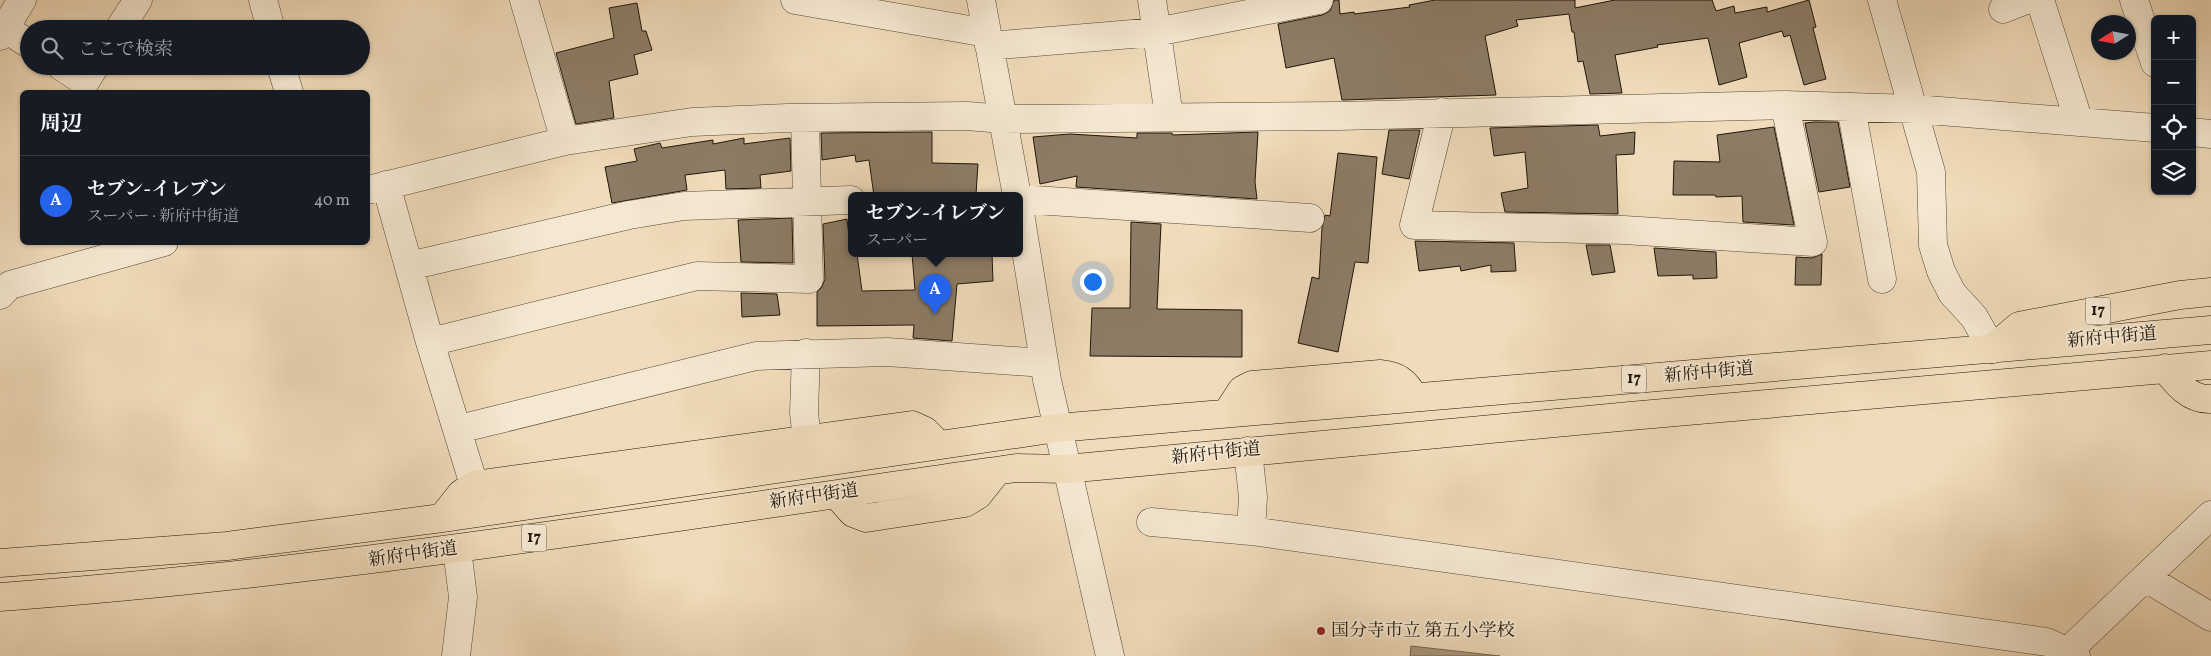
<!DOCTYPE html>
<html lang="ja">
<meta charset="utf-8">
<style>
:root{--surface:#171b24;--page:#242831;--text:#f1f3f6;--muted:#9ea1a6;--line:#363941;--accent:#2563eb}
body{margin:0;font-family:Vollkorn,"Noto Serif JP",serif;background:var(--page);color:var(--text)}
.controls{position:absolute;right:15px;top:15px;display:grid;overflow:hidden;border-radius:8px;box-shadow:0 1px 4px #0004}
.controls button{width:45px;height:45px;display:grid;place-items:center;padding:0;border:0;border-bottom:1px solid var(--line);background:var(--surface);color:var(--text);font:25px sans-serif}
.compass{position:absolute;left:2091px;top:15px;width:45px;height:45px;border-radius:50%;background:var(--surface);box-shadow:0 1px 4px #0004;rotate:259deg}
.you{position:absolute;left:1092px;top:281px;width:18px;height:18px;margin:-12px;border:4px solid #fff;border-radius:50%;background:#1a73e8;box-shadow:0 0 0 8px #1a73e833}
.badge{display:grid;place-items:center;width:32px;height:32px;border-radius:50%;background:var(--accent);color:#fff;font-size:16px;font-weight:700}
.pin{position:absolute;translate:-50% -41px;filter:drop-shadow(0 1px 2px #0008)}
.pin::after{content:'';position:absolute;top:26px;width:18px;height:15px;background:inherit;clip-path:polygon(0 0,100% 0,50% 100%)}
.popup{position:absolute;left:848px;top:192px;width:175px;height:65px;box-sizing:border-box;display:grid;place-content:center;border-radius:8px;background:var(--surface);filter:drop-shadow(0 1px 4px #0005);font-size:16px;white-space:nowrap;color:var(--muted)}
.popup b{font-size:19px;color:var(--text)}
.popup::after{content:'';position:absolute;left:50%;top:100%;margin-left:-10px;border:10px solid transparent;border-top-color:var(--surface)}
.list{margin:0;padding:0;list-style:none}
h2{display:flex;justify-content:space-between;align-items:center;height:65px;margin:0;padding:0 20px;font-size:21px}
h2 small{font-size:16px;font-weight:400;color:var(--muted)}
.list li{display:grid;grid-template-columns:32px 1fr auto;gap:15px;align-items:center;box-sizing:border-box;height:90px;padding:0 20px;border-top:1px solid var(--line)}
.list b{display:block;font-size:19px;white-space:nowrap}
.list p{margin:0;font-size:16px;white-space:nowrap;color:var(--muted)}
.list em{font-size:16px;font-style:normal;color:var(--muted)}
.icon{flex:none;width:28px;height:28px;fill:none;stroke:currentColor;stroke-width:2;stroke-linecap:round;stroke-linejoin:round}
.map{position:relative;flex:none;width:2211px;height:656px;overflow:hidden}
.search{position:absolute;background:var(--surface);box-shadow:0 1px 4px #0004;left:20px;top:20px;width:350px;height:55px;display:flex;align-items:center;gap:12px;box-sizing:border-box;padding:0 18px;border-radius:28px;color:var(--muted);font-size:19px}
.panel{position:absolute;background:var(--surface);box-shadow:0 1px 4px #0004;left:20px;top:90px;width:350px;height:155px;border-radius:8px}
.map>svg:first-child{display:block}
</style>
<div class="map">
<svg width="2211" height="656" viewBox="0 0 2211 656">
<rect width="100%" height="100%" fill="#f0dbba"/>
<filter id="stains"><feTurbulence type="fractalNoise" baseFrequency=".004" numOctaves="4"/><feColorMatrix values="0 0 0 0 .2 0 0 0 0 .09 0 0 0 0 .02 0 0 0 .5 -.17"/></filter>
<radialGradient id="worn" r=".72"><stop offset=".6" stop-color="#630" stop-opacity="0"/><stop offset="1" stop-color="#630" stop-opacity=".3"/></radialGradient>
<path fill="#a9987e" stroke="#726450" d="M 1411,646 L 1500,656 L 1410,656 Z"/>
<path fill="#8c7c66" stroke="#1f160b" d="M 1334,0 L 1339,0 L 1340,14 L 1354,12 L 1354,14 L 1410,7 L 1409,5 L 1435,0 L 1575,0 L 1575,8 L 1615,0 L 1712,0 L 1716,11 L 1734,6 L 1735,13 L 1767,7 L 1767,12 L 1809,0 L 1816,27 L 1813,28 L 1826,79 L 1804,85 L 1790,35 L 1784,37 L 1782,31 L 1739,43 L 1747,77 L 1719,85 L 1708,38 L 1657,45 L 1658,47 L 1615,55 L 1622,93 L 1590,94 L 1583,61 L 1578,62 L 1574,32 L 1572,32 L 1569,14 L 1516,20 L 1518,26 L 1485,36 L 1496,95 L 1342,100 L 1334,58 L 1286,68 L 1278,24 L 1322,15 L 1330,11 Z
M 637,3 L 642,31 L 646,31 L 652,50 L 634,55 L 638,74 L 609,81 L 614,118 L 576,124 L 556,53 L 614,38 L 609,8 Z
M 1814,122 L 1838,122 L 1850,187 L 1819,192 L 1805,123 Z
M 1598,125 L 1600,136 L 1635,132 L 1634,154 L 1616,155 L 1618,214 L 1505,212 L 1501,193 L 1528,188 L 1525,152 L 1494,156 L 1490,128 Z
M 1774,127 L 1794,225 L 1743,222 L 1742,196 L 1716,197 L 1715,195 L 1673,195 L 1674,161 L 1720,162 L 1717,135 Z
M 1389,130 L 1420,130 L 1409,179 L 1382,174 Z
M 932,132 L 932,163 L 978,164 L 976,194 L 928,193 L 874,196 L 869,160 L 856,162 L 855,155 L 822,160 L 821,133 Z
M 1258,132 L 1255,182 L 1257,199 L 1076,187 L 1077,176 L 1040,184 L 1033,137 L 1070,134 L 1137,138 L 1137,133 L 1172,133 L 1173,135 Z
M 744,138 L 744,144 L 790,138 L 791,171 L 760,175 L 761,188 L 726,189 L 725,170 L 685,175 L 687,190 L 612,203 L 605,167 L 637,161 L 634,149 L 660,143 L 662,148 L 713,140 L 713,144 Z
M 1338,153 L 1377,157 L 1368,263 L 1355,262 L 1338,352 L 1298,343 L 1312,277 L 1319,279 L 1322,228 L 1325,215 L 1330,216 Z
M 792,218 L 793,263 L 741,262 L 738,220 Z
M 847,219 L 851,254 L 857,254 L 862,291 L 915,290 L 912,254 L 992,254 L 993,281 L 957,284 L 952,341 L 913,338 L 914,325 L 817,326 L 817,292 L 822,287 L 825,279 L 823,224 Z
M 1131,222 L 1161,224 L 1157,309 L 1242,310 L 1242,357 L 1090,356 L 1092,308 L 1130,308 Z
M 1415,241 L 1514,243 L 1516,271 L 1491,272 L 1491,265 L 1461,271 L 1460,266 L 1419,271 Z
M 1586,245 L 1610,245 L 1615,272 L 1592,275 Z
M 1654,248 L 1716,252 L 1717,278 L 1693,279 L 1693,275 L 1658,276 Z
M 1822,254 L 1821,285 L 1795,285 L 1796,257 L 1812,258 Z
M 741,293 L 777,294 L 780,315 L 742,317 Z"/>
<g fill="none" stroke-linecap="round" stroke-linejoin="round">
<g stroke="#534737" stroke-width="29">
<path id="minor" d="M 263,0 L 271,29
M 524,0 L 565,141
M 795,0 L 987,33
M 981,0 L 1017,196
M 1152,0 L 1169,116
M 1882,0 L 1931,172 L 1933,245 L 1941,271 L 1952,293 L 1974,317 L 1992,349
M 2040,0 L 2079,122
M 2134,0 L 2155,63
M 2003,9 L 2026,0
M 6,29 L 29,44
M 119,29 L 138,0
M 0,36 L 22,0
M 989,46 L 1156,32 L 1319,0
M 61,66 L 85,82 L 95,66
M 281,66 L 289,92
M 1851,107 L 1882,279
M 1442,112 L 1414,225 L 1624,230 L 1813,242 L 1785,105
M 2192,132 L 2211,134
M 386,185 L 430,342 L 474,485
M 368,190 L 565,141 L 692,122 L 788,118 L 967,116 L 1003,119 L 1338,116 L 1785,105 L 1915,109 L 2155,128
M 1019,199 L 1310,218
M 1019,207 L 1047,380 L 1110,656
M 409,266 L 629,215 L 684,206 L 851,200
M 0,295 L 10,285 L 164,242
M 430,342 L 697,276 L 809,279 L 805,118
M 806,353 L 804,413 L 807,439
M 459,429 L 756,356 L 887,352 L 1044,363
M 1248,451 L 1253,497 L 1251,531
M 1151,522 L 1251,531 L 2047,642 L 2076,656
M 2146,578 L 2211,617
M 456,656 L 463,597 L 457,549
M 2063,656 L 2211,515"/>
</g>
<g stroke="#1f160b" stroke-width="29">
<path id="major" d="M 1992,349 L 2019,326 L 2180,295 L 2211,292
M 2165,368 C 2177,384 2190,400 2211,399
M 1227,413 L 1242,390 L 1252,385 L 1380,374 C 1398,376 1405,381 1414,397
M 837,495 L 853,513 L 866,518 L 965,503 L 978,495 L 997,471
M 442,518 L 461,494 L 474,485 L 912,425 L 925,431 L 939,445
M 0,563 L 227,546 L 442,518 L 1057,428 L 2211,330
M 0,597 C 341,572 678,516 1016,468 L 1066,469 L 1630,416 L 2211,365"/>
</g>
<use href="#minor" stroke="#f5e8d2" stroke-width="28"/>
<use href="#major" stroke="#f0dbba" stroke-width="28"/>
</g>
<circle fill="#8f2418" stroke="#f5e8d2" stroke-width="2" cx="1321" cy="631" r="5"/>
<g text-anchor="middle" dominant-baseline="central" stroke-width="4" stroke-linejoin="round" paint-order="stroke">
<g fill="#f5e8d2" stroke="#5f5547" stroke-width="1">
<rect x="2085.5" y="297.5" width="25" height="27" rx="4"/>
<rect x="1621.5" y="365.5" width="25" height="27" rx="4"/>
<rect x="521.5" y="524.5" width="25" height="27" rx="4"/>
</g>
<g font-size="16" font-weight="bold" fill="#1f160b">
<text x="2098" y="311">17</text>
<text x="1634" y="379">17</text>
<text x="534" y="538">17</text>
</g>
<g font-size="18" fill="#1f160b" stroke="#f5e8d2">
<text transform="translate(2112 338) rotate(-5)">新府中街道</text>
<text transform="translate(1709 373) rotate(-5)">新府中街道</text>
<text transform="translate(1216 454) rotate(-6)">新府中街道</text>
<text transform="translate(814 497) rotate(-8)">新府中街道</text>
<text transform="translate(413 555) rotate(-8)">新府中街道</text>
</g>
<g font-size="18" fill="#1f160b" stroke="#f5e8d2" text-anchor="start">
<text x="1331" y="631">国分寺市立 第五小学校</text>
</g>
</g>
<rect width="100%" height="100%" filter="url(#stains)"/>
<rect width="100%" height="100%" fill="url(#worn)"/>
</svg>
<div class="controls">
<button>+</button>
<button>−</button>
<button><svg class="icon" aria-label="locate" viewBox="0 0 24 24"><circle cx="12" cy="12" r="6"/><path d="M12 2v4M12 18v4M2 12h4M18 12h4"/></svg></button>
<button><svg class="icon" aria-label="layers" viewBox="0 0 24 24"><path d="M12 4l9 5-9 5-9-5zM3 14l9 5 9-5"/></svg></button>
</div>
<svg class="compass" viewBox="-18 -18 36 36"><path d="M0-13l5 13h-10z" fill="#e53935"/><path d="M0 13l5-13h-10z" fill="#9ea1a6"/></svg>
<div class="you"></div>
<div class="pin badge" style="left:935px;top:315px">A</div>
<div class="popup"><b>セブン-イレブン</b>スーパー</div>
<div class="search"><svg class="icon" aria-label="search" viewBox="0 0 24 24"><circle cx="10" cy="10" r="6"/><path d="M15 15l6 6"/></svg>ここで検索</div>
<section class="panel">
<h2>周辺<small></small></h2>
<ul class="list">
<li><span class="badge">A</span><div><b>セブン-イレブン</b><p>スーパー · 新府中街道</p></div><em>40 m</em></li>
</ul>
</section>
</div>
